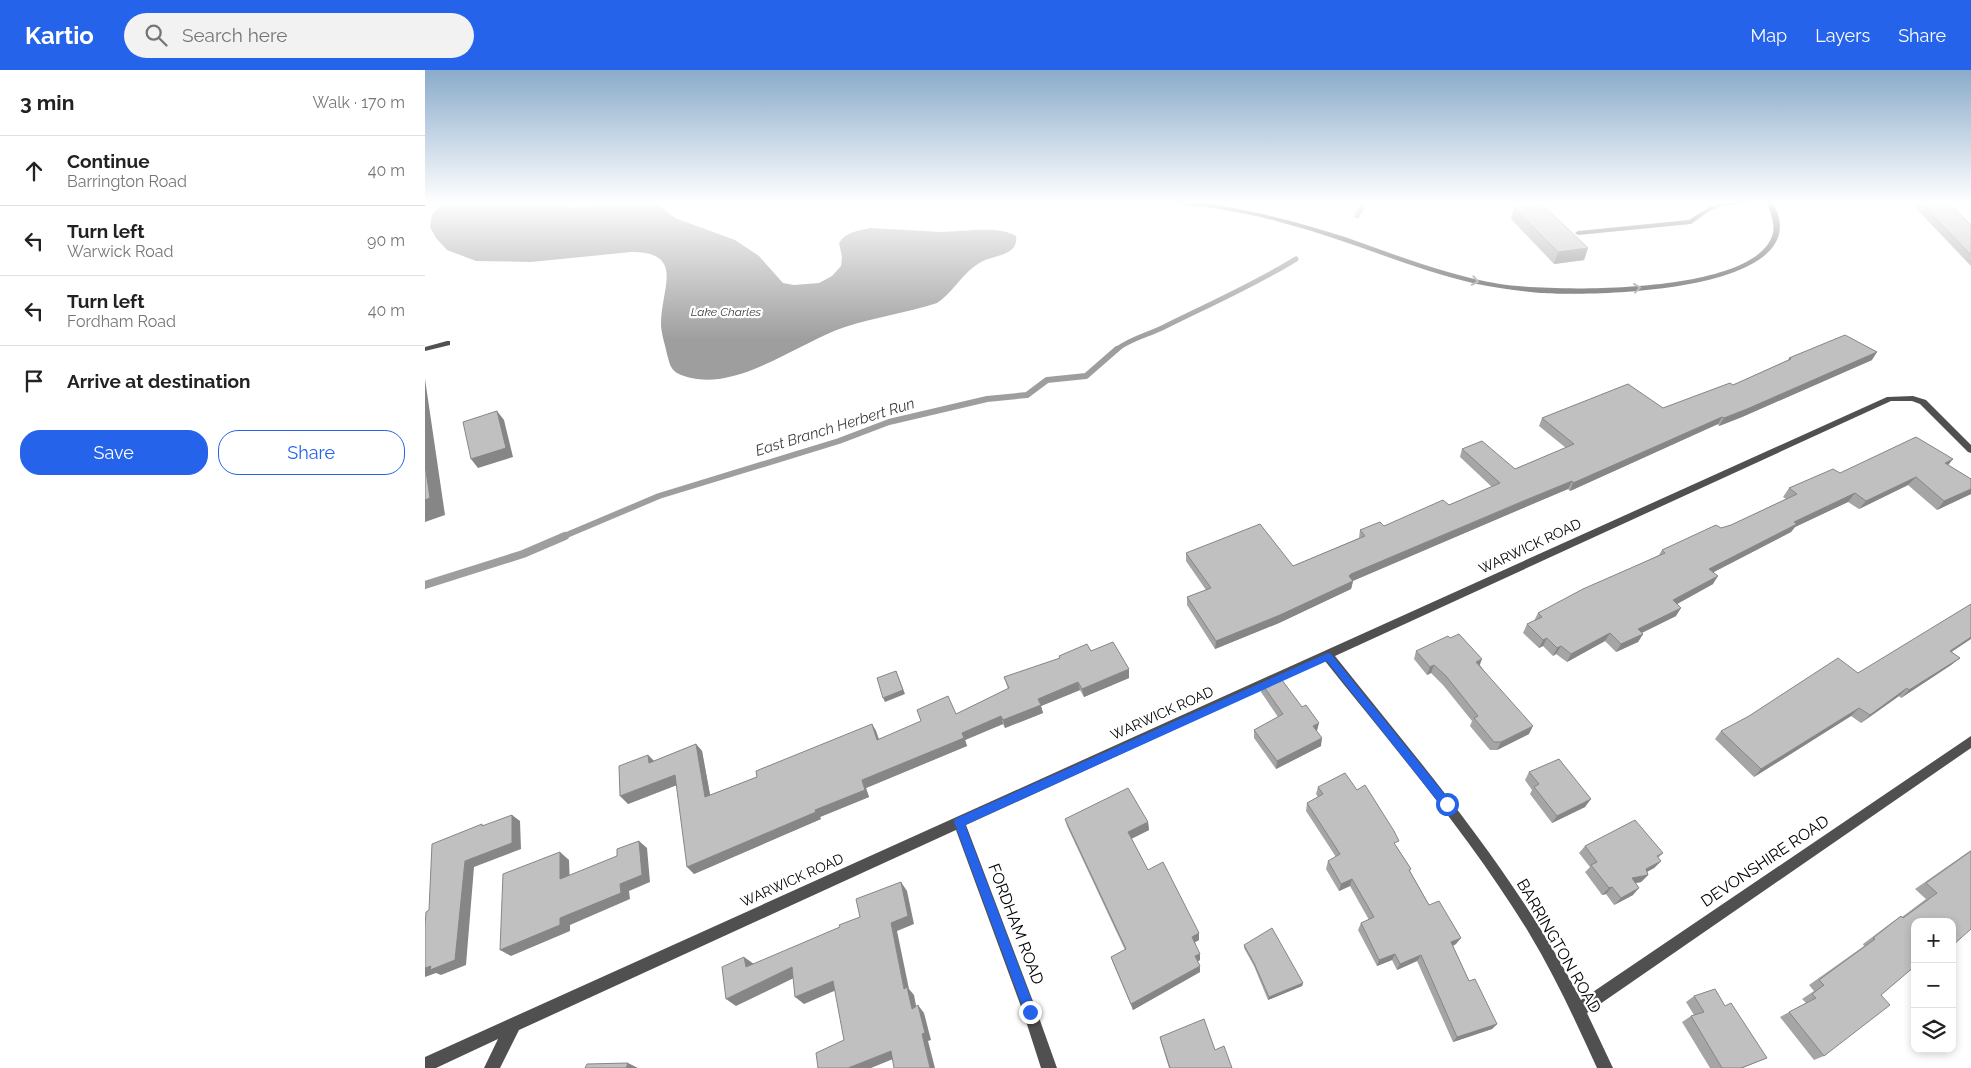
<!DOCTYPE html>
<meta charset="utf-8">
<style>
:root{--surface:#fff;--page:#f2f2f2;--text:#222;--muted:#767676;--line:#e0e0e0;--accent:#2563eb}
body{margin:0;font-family:Raleway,sans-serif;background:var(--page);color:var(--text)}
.controls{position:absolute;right:15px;bottom:15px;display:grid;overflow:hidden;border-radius:10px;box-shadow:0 2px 8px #0003}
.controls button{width:45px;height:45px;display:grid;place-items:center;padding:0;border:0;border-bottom:1px solid var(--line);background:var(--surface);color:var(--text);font:25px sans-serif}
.stop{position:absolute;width:15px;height:15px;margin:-11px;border:4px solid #2563eb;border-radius:50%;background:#fff}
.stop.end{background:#2563eb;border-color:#fff;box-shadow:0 1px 5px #0008}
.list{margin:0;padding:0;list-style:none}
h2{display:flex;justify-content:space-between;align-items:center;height:65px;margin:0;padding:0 20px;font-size:21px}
h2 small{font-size:16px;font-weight:400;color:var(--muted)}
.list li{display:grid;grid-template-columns:32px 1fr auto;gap:15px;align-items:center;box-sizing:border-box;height:70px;padding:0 20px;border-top:1px solid var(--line)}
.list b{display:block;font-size:19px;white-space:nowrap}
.list p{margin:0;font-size:16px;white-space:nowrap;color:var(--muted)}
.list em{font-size:16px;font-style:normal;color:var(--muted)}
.actions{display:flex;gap:10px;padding:15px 20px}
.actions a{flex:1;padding:11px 0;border:1px solid var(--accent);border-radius:20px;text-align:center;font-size:18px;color:var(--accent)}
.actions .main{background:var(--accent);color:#fff}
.icon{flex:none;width:28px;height:28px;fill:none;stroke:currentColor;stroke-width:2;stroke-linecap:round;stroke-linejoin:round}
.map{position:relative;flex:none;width:1546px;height:998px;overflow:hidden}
header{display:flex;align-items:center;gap:30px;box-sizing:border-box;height:70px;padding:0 25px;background:var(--accent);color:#fff}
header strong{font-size:24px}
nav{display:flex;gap:28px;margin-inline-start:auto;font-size:18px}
.search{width:350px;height:45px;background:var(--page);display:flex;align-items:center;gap:12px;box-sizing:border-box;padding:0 18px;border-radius:28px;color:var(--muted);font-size:19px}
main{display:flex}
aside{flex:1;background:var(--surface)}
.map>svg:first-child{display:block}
</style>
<header>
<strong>Kartio</strong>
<div class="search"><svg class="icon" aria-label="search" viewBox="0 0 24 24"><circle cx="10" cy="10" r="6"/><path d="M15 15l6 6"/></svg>Search here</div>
<nav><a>Map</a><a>Layers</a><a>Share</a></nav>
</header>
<main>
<aside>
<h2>3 min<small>Walk · 170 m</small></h2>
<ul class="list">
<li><svg class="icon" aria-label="ahead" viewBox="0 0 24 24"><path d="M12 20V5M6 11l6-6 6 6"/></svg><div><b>Continue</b><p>Barrington Road</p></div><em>40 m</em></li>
<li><svg class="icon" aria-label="left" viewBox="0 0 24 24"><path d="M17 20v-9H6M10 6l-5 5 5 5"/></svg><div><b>Turn left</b><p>Warwick Road</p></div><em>90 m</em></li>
<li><svg class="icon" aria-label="left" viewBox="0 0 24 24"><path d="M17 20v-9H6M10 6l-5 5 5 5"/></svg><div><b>Turn left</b><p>Fordham Road</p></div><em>40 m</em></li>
<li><svg class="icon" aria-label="arrive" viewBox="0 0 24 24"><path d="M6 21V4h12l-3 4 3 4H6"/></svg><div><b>Arrive at destination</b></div></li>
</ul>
<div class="actions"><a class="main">Save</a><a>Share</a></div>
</aside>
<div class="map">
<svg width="1546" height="998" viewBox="0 0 1546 998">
<rect width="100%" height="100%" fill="#fff"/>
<path fill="#9e9e9e" d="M 19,131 L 146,131 L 143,134 L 145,138 L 160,136 L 172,131 L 228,131 L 250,148 L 310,170 L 334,186 L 358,213 L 369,215 L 394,213 L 407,206 L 416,196 L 417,187 L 414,173 C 420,162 435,160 446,158 C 469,159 493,161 516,162 C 538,162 572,155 591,166 C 594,185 571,185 558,191 C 538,201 530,221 512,233 C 482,243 450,247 420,257 C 373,272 304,329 252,303 C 245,299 244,291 242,284 C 240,274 236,263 236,254 C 236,218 261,182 206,182 L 106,192 L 51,191 L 22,180 L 11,168 L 5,157 L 7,145 Z"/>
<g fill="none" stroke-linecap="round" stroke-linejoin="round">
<path stroke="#9e9e9e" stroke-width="5" d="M 932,146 L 940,131
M 691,280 C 704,269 723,265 739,257 C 783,235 829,215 871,189"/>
<path stroke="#9e9e9e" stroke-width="6" d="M 137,467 L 234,426 L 414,371 L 464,352 L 562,329 L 602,325 L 622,310 L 661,306 L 692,279"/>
<path stroke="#9e9e9e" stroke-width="8" d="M 0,515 L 98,484 L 140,466"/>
<path fill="#505050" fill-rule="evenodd" d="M 1308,131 L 1330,131 L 1327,133 L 1296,136 L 1283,142 L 1266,154 L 1153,165 L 1150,163 L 1153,161 L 1264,150 L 1286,136 Z
M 22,271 L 25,271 L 25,275 L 0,281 L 0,277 Z"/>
<path fill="#505050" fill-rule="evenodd" d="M 747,131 C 769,129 792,135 814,139 C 850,146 885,156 920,167 C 971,185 1021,205 1075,214 C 1125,222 1333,226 1348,163 C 1350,152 1345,141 1341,131 L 1347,131 C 1352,141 1357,152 1354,164 C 1340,223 1165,226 1116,223 C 1095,221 1073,218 1052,214 C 986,199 924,170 858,153 C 835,146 811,142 787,138 C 775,136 757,137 747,131 Z
M 1488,326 L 1501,330 L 1546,375 L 1546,383 L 1543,382 L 1495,334 L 1487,331 L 1466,331 L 910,586 C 998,696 1091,804 1156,930 L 1546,666 L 1546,678 L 1162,943 L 1188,998 L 1172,998 C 1151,952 1130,906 1104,863 C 1045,766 970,679 900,591 L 541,755 L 612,942 L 632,998 L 616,998 L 598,942 L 531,760 L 94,960 L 75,998 L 59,998 L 73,969 L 11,998 L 0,998 L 0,987 L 84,949 L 1462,327 Z"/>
</g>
<path fill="#a5a5a5" d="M 1484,131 L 1522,131 L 1546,155 L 1546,196 Z
M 1089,138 L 1163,178 L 1159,190 L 1129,194 L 1086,149 Z
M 1364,288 L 1447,290 L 1317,347 L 1294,356 L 1293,354 L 1145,421 L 1143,419 L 1100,437 L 928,511 L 926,519 L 854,553 L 790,579 L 762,535 L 762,527 L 781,520 L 761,491 L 761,483 L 868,496 L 934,468 L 935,460 L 959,456 L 1024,435 L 1067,417 L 1035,387 L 1037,379 L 1090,399 L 1141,378 L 1114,356 L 1117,348 L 1238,338 L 1308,315 L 1363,290 Z
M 1523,395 L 1546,409 L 1546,424 L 1512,440 L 1483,415 L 1434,439 L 1423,432 L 1370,457 L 1366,462 L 1289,502 L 1288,514 L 1252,534 L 1251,546 L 1217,563 L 1218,564 L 1213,572 L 1191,582 L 1180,571 L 1142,592 L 1131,584 L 1128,586 L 1118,576 L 1114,578 L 1098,563 L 1102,554 L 1109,551 L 1113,543 L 1234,485 L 1237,480 L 1306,455 L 1361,429 L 1358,427 L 1364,418 L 1415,403 Z
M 666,581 L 704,608 L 659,627 L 655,620 L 616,636 L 618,643 L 580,658 L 578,654 L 540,670 L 542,676 L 441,718 L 444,727 L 395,747 L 396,749 L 269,804 L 252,715 L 203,734 L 223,685 L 229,691 L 271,674 L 277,681 L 285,725 L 332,707 L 447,654 L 451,661 L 454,669 L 531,644 L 583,619 L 579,607 L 634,589 L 634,586 Z
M 991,581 L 1055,595 L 1104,664 L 1072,680 L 1065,680 L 1045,656 L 1047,651 L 1018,615 L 1006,603 L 1002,605 L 989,589 Z
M 1527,582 L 1535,588 L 1526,595 L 1476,628 L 1474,626 L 1436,653 L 1426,646 L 1329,707 L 1290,669 L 1296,661 L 1433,603 Z
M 837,614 L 892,661 L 896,676 L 851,699 L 829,668 L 829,660 L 853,647 L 836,622 Z
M 1104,702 L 1160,737 L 1127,753 L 1105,724 L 1107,720 L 1100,710 Z
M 893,717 L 972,777 L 986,799 L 985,801 L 1004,835 L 1031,874 L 1028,876 L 1044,911 L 1072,954 L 1067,959 L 1028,972 L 992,891 L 972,900 L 967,890 L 952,896 L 933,860 L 936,853 L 944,850 L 925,816 L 914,821 L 901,799 L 903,791 L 911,787 L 881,741 L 882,733 L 893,727 L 891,724 Z
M 640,749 L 723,752 L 724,760 L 706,769 L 723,800 L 774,863 L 774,870 L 770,872 L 775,890 L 773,891 L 775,902 L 708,940 L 688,893 L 686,887 L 700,880 L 642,756 Z
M 1160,776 L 1238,783 L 1233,788 L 1236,791 L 1229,798 L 1222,802 L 1223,805 L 1216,812 L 1210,813 L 1208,825 L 1189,835 L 1181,824 L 1177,825 L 1160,802 L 1165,797 L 1154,783 Z
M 1546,780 L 1490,852 L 1490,901 L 1487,898 L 1456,925 L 1399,986 L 1389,990 L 1355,947 L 1381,933 L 1377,929 L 1389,921 L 1384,915 L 1439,876 L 1438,874 L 1466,853 L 1476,846 L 1477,847 L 1501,829 L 1490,819 Z
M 819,875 L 878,913 L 877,916 L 843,930 L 829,896 L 819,878 Z
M 1269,926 L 1300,936 L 1342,988 L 1318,998 L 1285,998 L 1257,952 L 1266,946 L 1269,945 L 1261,932 Z
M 735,967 L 790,980 L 807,998 L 744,998 L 736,972 Z"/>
<path fill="#868686" d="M 1163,178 L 1159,190 L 1129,194 L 1133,182 Z
M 1452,282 L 1447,290 L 1317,347 L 1294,356 L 1299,348 Z
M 0,309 L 20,445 L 0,452 Z
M 72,341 L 79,350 L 88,387 L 53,398 L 46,389 Z
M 1297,347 L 1293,354 L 1145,421 L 1148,413 Z
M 1528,389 L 1521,398 L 1520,393 Z
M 1491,407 L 1483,415 L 1434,439 L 1441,431 Z
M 1147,411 L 1143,419 L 925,512 L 928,511 L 926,519 L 854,553 L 790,579 L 791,571 L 924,506 L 926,504 Z
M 1546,419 L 1546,424 L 1512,440 L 1519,431 Z
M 1430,423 L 1423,432 L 1370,457 L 1366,462 L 1279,507 L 1284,499 L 1369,452 Z
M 1293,506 L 1288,514 L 1243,539 L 1248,530 Z
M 1256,538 L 1251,546 L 1208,567 L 1213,559 Z
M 1185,563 L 1180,571 L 1142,592 L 1146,584 Z
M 1218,564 L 1213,572 L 1191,582 L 1196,574 Z
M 1546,567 L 1546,569 L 1516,589 L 1525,581 Z
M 1122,568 L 1118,576 L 1114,578 L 1118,570 Z
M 1136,576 L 1131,584 L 1128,586 L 1132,578 Z
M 1535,588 L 1526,595 L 1476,628 L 1484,620 Z
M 1057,589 L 1054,597 L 1051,592 Z
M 1009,595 L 1006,603 L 1002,605 L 1005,597 Z
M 704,599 L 704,608 L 659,627 L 657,619 Z
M 471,601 L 480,624 L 460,632 L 458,628 Z
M 653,612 L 655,620 L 616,636 L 618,643 L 580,658 L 578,650 L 613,629 Z
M 1482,618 L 1474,626 L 1436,653 L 1445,645 Z
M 1434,638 L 1426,646 L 1329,707 L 1336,699 Z
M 576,646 L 578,654 L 540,670 L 542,676 L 441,718 L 444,727 L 395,747 L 396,749 L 269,804 L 262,797 L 437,710 L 537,663 Z
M 894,653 L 892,661 L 886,664 L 888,656 Z
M 447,654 L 451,661 L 456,677 L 452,670 Z
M 1108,656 L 1104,664 L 1072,680 L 1076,672 Z
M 897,668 L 896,676 L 851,699 L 852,691 Z
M 271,674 L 277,681 L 287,735 L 280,727 Z
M 223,685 L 231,693 L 224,693 Z
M 250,705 L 257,713 L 203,734 L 195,726 Z
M 1166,729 L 1160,737 L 1127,753 L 1132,746 Z
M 87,745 L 95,751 L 96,779 L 49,797 L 41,895 L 16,905 L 11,903 L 0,907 L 0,898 L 40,791 Z
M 723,752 L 724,760 L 704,770 L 703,762 Z
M 214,771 L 222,778 L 225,812 L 204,821 L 205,829 L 145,855 L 145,861 L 86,886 L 75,880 L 135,848 L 195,814 Z
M 135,782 L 144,790 L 145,816 L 135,809 Z
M 1236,791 L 1229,798 L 1214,806 L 1221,799 Z
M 1223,805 L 1216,812 L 1200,815 L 1207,808 Z
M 927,809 L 925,816 L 914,821 L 916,814 Z
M 476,812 L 482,821 L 489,854 L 472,861 L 484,919 L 489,925 L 493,946 L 487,939 L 479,919 L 466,853 Z
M 1187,817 L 1181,824 L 1177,825 L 1184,818 Z
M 1214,818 L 1208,825 L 1189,835 L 1196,828 Z
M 774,863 L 774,870 L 767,874 L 767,867 Z
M 1036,868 L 1031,874 L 1022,878 L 1026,872 Z
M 775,884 L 775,890 L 770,893 L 770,886 Z
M 970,884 L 967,890 L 952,896 L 954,890 Z
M 996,885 L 992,891 L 972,900 L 975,894 Z
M 319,887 L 329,894 L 321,897 Z
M 775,896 L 775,902 L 708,940 L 706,934 Z
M 367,897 L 375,905 L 311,936 L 301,929 Z
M 408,911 L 416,918 L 379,934 L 370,927 Z
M 878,913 L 877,916 L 843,930 L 844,927 Z
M 493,935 L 499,943 L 506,970 L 503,971 L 510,998 L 505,998 L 497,964 Z
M 1072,954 L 1067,959 L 1028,972 L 1032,967 Z
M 466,981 L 473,987 L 446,998 L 423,998 Z
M 203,993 L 213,998 L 201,998 Z"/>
<path fill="#c0c0c0" stroke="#868686" d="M 1494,131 L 1522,131 L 1546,155 L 1546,185 Z
M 1118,135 L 1163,178 L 1133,182 L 1089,138 Z
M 1420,265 L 1452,282 L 1322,339 L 1299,348 L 1297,347 L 1148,413 L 1147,411 L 1103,429 L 926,504 L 924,506 L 928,511 L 855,545 L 791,571 L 762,527 L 786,518 L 761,483 L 835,454 L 868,496 L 940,466 L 935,460 L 955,452 L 959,456 L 1018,430 L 1024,435 L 1075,413 L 1037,379 L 1057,371 L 1090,399 L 1149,374 L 1117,348 L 1203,314 L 1238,338 L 1305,313 L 1308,315 L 1366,289 L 1364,288 Z
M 72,341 L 81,378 L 46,389 L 38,352 Z
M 1491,367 L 1528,389 L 1520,393 L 1546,409 L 1546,419 L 1519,431 L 1491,407 L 1441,431 L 1430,423 L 1369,452 L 1372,454 L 1284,499 L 1293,506 L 1248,530 L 1256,538 L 1213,559 L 1218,564 L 1196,574 L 1185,563 L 1146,584 L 1136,576 L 1132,578 L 1122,568 L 1118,570 L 1102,554 L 1117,547 L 1113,543 L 1158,519 L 1240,483 L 1237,480 L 1291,455 L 1296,458 L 1306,455 L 1372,424 L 1364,418 L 1408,399 L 1415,403 Z
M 0,394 L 5,428 L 0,430 Z
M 1546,534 L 1546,567 L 1525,581 L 1535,588 L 1484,620 L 1482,618 L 1445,645 L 1434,638 L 1336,699 L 1296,661 L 1324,646 L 1413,588 L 1433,603 Z
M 1034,564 L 1057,589 L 1051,592 L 1108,656 L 1076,672 L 1069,672 L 1049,648 L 1053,646 L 1021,606 L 1009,595 L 1005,597 L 991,581 L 1023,566 L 1025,568 Z
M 688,572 L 704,599 L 657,619 L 653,612 L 613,629 L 616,635 L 578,650 L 576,646 L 537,663 L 539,668 L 437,710 L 440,720 L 390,740 L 391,742 L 262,797 L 250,705 L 195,726 L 194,696 L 223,685 L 224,693 L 271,674 L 280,727 L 332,707 L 331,701 L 447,654 L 452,670 L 496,651 L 492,640 L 523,626 L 531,644 L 584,618 L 579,607 L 635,588 L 634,586 L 662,574 L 666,581 Z
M 471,601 L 478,620 L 458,628 L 452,608 Z
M 854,606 L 877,637 L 881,635 L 894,653 L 888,656 L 897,668 L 852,691 L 829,660 L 858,644 L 837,614 Z
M 1134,689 L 1166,729 L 1132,746 L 1109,717 L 1114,714 L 1104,702 Z
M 920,703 L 932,720 L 940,715 L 969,761 L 974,771 L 969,773 L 986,799 L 984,800 L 1004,835 L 1014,831 L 1036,868 L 1026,872 L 1044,911 L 1050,909 L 1072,954 L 1032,967 L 996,885 L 975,894 L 970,884 L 954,890 L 936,853 L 949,847 L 927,809 L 916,814 L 903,791 L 915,784 L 882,733 L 898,724 L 893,717 Z
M 703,718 L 723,752 L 703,762 L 723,800 L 738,792 L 774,863 L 767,867 L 775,884 L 770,886 L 775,896 L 706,934 L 686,887 L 701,879 L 640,749 Z
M 87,745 L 87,773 L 40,791 L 30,890 L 5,900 L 6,896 L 0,898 L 0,856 L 1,842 L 4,840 L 7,774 L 57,754 L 57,756 Z
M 1210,750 L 1238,783 L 1232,786 L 1236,791 L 1221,799 L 1223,805 L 1207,808 L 1214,818 L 1196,828 L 1187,817 L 1184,818 L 1166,795 L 1172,792 L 1160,776 Z
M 214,771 L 217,805 L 195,814 L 196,823 L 135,848 L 135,855 L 75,880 L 78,804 L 135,782 L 135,809 L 192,786 L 192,779 Z
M 1546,781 L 1546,859 L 1527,876 L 1527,852 L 1490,852 L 1490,896 L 1456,925 L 1465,935 L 1399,986 L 1364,942 L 1391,928 L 1387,924 L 1399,915 L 1394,910 L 1450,869 L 1448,868 L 1476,846 L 1478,848 L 1512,823 L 1501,813 Z
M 476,812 L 483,846 L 466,853 L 479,919 L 482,917 L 487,939 L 493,935 L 500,963 L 497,964 L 505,998 L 469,998 L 466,981 L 423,998 L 393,998 L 391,983 L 419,970 L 408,911 L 370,927 L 367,897 L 301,929 L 297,897 L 319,887 L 321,897 L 415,857 L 414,855 L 435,847 L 431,829 Z
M 847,858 L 878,913 L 844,927 L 829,893 L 819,875 Z
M 1290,919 L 1300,936 L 1306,933 L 1342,988 L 1316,998 L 1297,998 L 1266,946 L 1279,942 L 1269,926 Z
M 779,949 L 790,980 L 799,976 L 807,998 L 745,998 L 735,967 Z
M 203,993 L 201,998 L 160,998 L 162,994 Z"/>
<defs><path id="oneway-chevron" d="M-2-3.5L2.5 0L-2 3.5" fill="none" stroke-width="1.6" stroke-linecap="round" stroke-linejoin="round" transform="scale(1.25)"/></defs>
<g stroke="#969696">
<use href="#oneway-chevron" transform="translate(1050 211) rotate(11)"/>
<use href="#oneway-chevron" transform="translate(1212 218) rotate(-7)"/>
</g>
<linearGradient id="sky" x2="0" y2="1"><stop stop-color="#8aabca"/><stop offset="0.49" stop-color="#fff"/><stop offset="1" stop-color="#fff" stop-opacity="0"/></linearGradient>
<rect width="1546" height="270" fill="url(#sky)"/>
<path fill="#2563eb" d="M 903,583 L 906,584 L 1025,731 L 1025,738 L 1018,738 L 902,591 L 540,755 L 611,942 L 609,946 L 605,948 L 601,946 L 529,752 L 530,749 Z"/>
<g text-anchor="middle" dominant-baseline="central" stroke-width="4.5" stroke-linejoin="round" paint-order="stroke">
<g font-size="12" font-style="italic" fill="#3f3f3f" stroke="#fff">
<text x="301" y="242">Lake Charles</text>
</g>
<g font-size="14" fill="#000" stroke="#fff">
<text transform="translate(1105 476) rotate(-25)">WARWICK ROAD</text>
<text transform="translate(737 643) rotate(-24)">WARWICK ROAD</text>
<text transform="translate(367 810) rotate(-24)">WARWICK ROAD</text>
</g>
<g font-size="15" font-style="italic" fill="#3f3f3f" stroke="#fff">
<text transform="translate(410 357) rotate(-17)">East Branch Herbert Run</text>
</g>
<g font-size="16" fill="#000" stroke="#fff">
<text transform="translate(1340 791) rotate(-34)">DEVONSHIRE ROAD</text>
<text transform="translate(591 854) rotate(69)">FORDHAM ROAD</text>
<text transform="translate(1134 876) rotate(60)">BARRINGTON ROAD</text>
</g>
</g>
</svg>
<div class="controls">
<button>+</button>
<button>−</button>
<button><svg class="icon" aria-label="layers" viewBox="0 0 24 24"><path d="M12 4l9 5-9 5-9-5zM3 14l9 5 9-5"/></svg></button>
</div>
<div class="stop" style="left:1022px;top:734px"></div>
<div class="stop end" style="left:605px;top:942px"></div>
</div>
</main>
